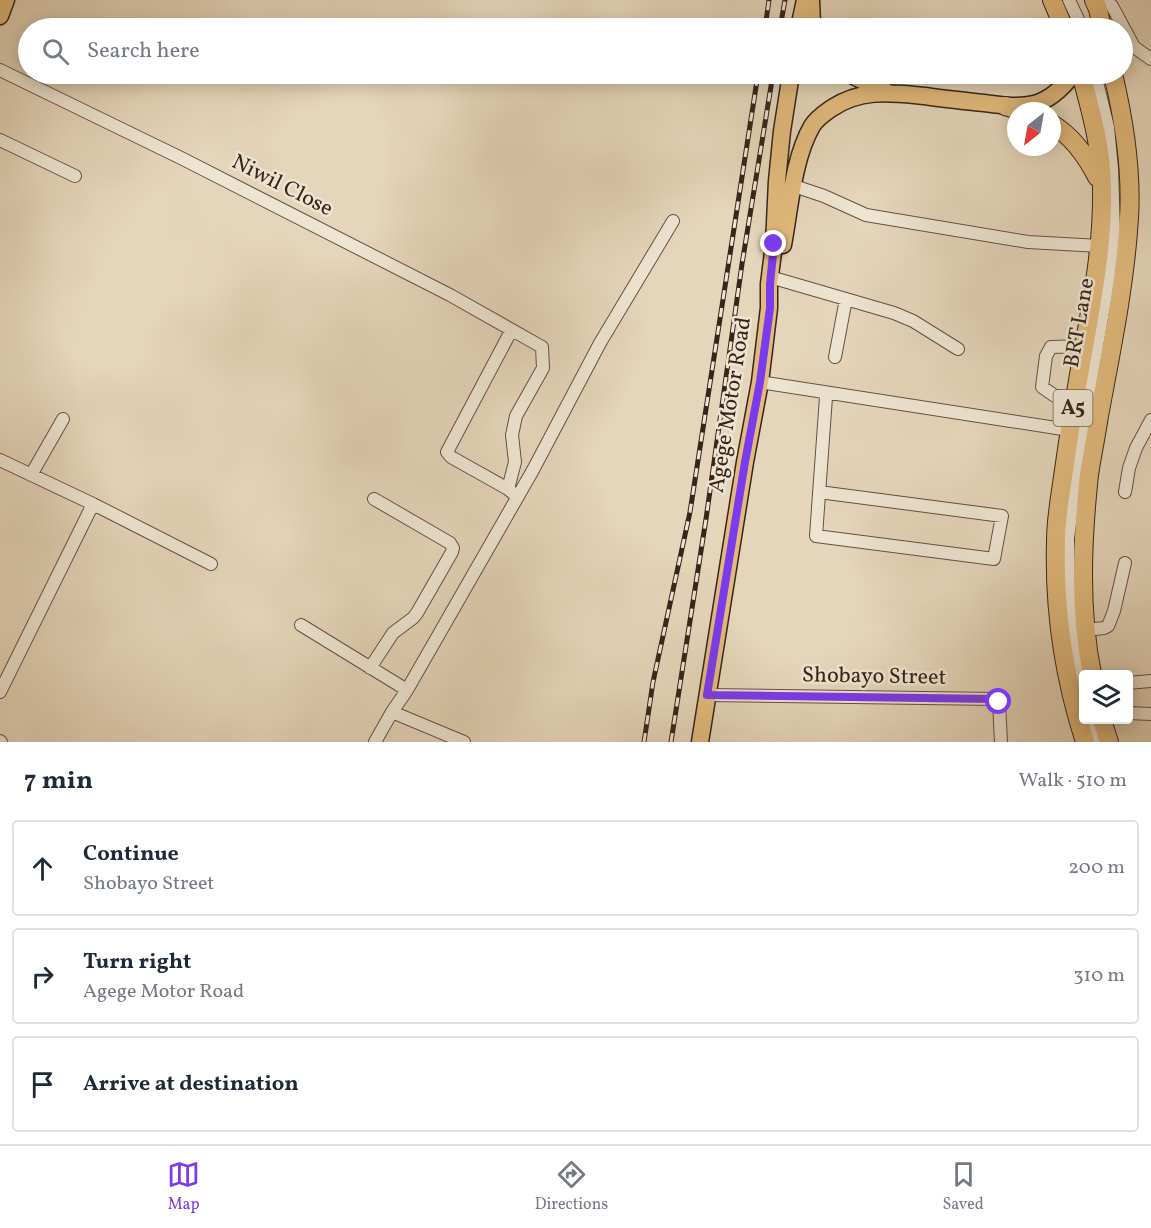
<!DOCTYPE html>
<meta charset="utf-8">
<style>
:root{--surface:#fff;--page:#f6f6f7;--text:#1f2937;--muted:#747a83;--line:#e0e1e3;--accent:#7c3aed}
body{margin:0;font-family:Vollkorn,serif;background:var(--page);color:var(--text)}
.controls{position:absolute;right:18px;bottom:18px;display:grid;overflow:hidden;border-radius:6px;box-shadow:0 3px 15px #0003}
.controls button{width:54px;height:54px;display:grid;place-items:center;padding:0;border:0;border-bottom:2px solid var(--line);background:var(--surface);color:var(--text);font:30px sans-serif}
.compass{position:absolute;left:1007px;top:102px;width:54px;height:54px;border-radius:50%;background:var(--surface);box-shadow:0 3px 15px #0003;rotate:211deg}
.stop{position:absolute;width:18px;height:18px;margin:-14px;border:4px solid #7c3aed;border-radius:50%;background:#fff}
.stop.end{background:#7c3aed;border-color:#fff;box-shadow:0 2px 6px #0008}
.list{margin:0;padding:0;list-style:none}
h2{display:flex;justify-content:space-between;align-items:center;height:78px;margin:0;padding:0 24px;font-size:26px}
h2 small{font-size:20px;font-weight:400;color:var(--muted)}
.list li{display:grid;grid-template-columns:39px 1fr auto;gap:18px;align-items:center;box-sizing:border-box;height:96px;margin:0 12px 12px;padding:0 12px;border:2px solid var(--line);border-radius:6px}
.list b{display:block;font-size:22px;white-space:nowrap}
.list p{margin:0;font-size:20px;white-space:nowrap;color:var(--muted)}
.list em{font-size:20px;font-style:normal;color:var(--muted)}
.icon{flex:none;width:33px;height:33px;fill:none;stroke:currentColor;stroke-width:2;stroke-linecap:round;stroke-linejoin:round}
.map{position:relative;flex:none;width:1151px;height:742px;overflow:hidden}
.search{position:absolute;background:var(--surface);box-shadow:0 3px 15px #0003;left:18px;right:18px;top:18px;height:66px;display:flex;align-items:center;gap:15px;box-sizing:border-box;padding:0 21px;border-radius:33px;color:var(--muted);font-size:22px}
.sheet{height:402px;background:var(--surface)}
nav{display:flex;justify-content:space-around;align-items:center;box-sizing:border-box;height:84px;border-top:2px solid var(--line);background:var(--surface);font-size:16px;color:var(--muted)}
nav a{display:grid;justify-items:center;gap:3px}
nav .on{color:var(--accent)}
.map>svg:first-child{display:block}
</style>
<div class="map">
<svg width="1151" height="742" viewBox="0 0 1151 742">
<rect width="100%" height="100%" fill="#e5d5ba"/>
<filter id="stains"><feTurbulence type="fractalNoise" baseFrequency=".00333" numOctaves="4"/><feColorMatrix values="0 0 0 0 .2 0 0 0 0 .09 0 0 0 0 .02 0 0 0 .5 -.17"/></filter>
<radialGradient id="worn" r=".72"><stop offset=".6" stop-color="#630" stop-opacity="0"/><stop offset="1" stop-color="#630" stop-opacity=".3"/></radialGradient>
<g fill="none" stroke-linecap="round" stroke-linejoin="round">
<g stroke="#625142" stroke-width="14">
<path id="minor" d="M 1069,0 L 1082,28
M 1106,0 L 1112,6 L 1134,47 L 1151,59
M 0,70 L 181,158 L 450,295 L 542,347 L 543,368 L 516,416 L 512,435 L 515,462 L 508,489
M 0,140 L 75,176
M 794,186 L 824,196 L 866,215 L 1028,242 L 1100,246
M 777,279 L 894,313 L 913,321 L 958,349
M 511,331 L 447,452 L 451,457 L 508,489 L 514,494
M 835,357 L 846,299
M 760,382 L 1069,430
M 1075,398 L 1055,396 L 1042,387 L 1046,356 L 1051,347 L 1084,346
M 0,460 L 93,504 L 211,564
M 31,475 L 63,419
M 819,492 L 1002,516 L 994,559 L 816,536 L 826,397 L 827,393
M 1125,492 L 1129,468 L 1136,448 L 1151,420
M 301,625 L 407,690
M 1086,630 L 1104,628 L 1108,626 L 1114,611 L 1125,563
M 370,668 L 393,633 L 413,618 L 417,613 L 452,552 L 453,548 L 450,543 L 374,499
M 1128,683 L 1151,681
M 1084,686 L 1075,639 L 1069,582 L 1068,539 L 1081,438 L 1110,272 L 1114,230 L 1112,169 L 1108,127 L 1095,74
M 0,692 L 93,504
M 707,695 L 995,699 L 999,702 L 1001,742
M 392,712 L 464,742
M 1128,713 L 1151,714
M 1091,720 L 1098,742
M 0,741 L 1,742
M 375,742 L 392,712 L 407,690 L 533,470 L 600,343 L 673,221"/>
</g>
<g stroke="#37251a" stroke-width="19">
<path id="major" d="M 811,1 L 812,23 L 814,28
M 0,16 L 6,0
M 799,28 L 805,0
M 849,74 L 887,92
M 783,245 C 790,208 793,159 812,126 C 817,118 825,113 832,108 C 862,88 892,93 925,96 C 945,99 965,101 984,103 C 1000,105 1018,108 1034,104 C 1050,100 1064,86 1073,74
M 700,742 L 745,462 L 760,382 L 769,308 L 769,284 L 774,244 L 777,181 L 782,131 L 791,74"/>
</g>
<g stroke="#37251a" stroke-width="20">
<path id="highway" d="M 1052,0 L 1064,28
M 1094,0 L 1098,9 L 1102,28
M 1081,74 C 1091,111 1102,150 1102,189 C 1103,243 1093,295 1084,347 C 1076,390 1069,434 1063,477 C 1060,498 1056,519 1056,541 C 1054,608 1064,677 1085,742
M 1005,106 L 1023,111
M 1052,124 C 1073,137 1086,155 1097,177
M 1092,674 C 1079,609 1082,541 1089,475 C 1092,455 1096,436 1099,416 C 1111,351 1125,285 1129,218 C 1132,170 1124,120 1113,74
M 1102,720 L 1109,742"/>
</g>
<use href="#minor" stroke="#eee4d2" stroke-width="12"/>
<use href="#major" stroke="#e2ba7d" stroke-width="16"/>
<use href="#highway" stroke="#e2ba7d" stroke-width="18"/>
<g stroke="#37251a" stroke-width="5">
<path id="rail" d="M 765,28 L 769,0
M 780,28 L 785,0
M 644,742 L 653,682 L 690,512 L 758,74
M 671,742 L 706,519 L 742,264 L 773,74"/>
</g>
<use href="#rail" stroke="#eee4d2" stroke-width="3" stroke-dasharray="9" stroke-linecap="butt"/>
</g>
<g fill="none" stroke-linecap="round" stroke-linejoin="round">
<path stroke="#7c3aed" stroke-width="8" d="M 774,244 L 770,284 L 770,308 L 760,382 L 745,462 L 707,695 L 995,699 L 999,702"/>
</g>
<g text-anchor="middle" dominant-baseline="central" stroke-width="5" stroke-linejoin="round" paint-order="stroke">
<rect fill="#eee4d2" stroke="#6e5e51" stroke-width="1.5" x="1053.5" y="390" width="39" height="36" rx="4.5"/>
<g font-size="21" font-weight="bold" fill="#37251a">
<text x="1073" y="408">A5</text>
</g>
<g font-size="22" fill="#37251a" stroke="#eee4d2">
<text transform="translate(282 186) rotate(27)">Niwil Close</text>
<text transform="translate(1080 323) rotate(-80)">BRT Lane</text>
<text transform="translate(731 405) rotate(-81)">Agege Motor Road</text>
<text transform="translate(874 677) rotate(1)">Shobayo Street</text>
</g>
</g>
<rect width="100%" height="100%" filter="url(#stains)"/>
<rect width="100%" height="100%" fill="url(#worn)"/>
</svg>
<div class="controls">
<button><svg class="icon" aria-label="layers" viewBox="0 0 24 24"><path d="M12 4l9 5-9 5-9-5zM3 14l9 5 9-5"/></svg></button>
</div>
<svg class="compass" viewBox="-18 -18 36 36"><path d="M0-13l5 13h-10z" fill="#e53935"/><path d="M0 13l5-13h-10z" fill="#747a83"/></svg>
<div class="stop" style="left:999px;top:702px"></div>
<div class="stop end" style="left:774px;top:244px"></div>
<div class="search"><svg class="icon" aria-label="search" viewBox="0 0 24 24"><circle cx="10" cy="10" r="6"/><path d="M15 15l6 6"/></svg>Search here</div>
</div>
<section class="sheet">
<h2>7 min<small>Walk · 510 m</small></h2>
<ul class="list">
<li><svg class="icon" aria-label="ahead" viewBox="0 0 24 24"><path d="M12 20V5M6 11l6-6 6 6"/></svg><div><b>Continue</b><p>Shobayo Street</p></div><em>200 m</em></li>
<li><svg class="icon" aria-label="right" viewBox="0 0 24 24"><path d="M7 20v-9h11M14 6l5 5-5 5"/></svg><div><b>Turn right</b><p>Agege Motor Road</p></div><em>310 m</em></li>
<li><svg class="icon" aria-label="arrive" viewBox="0 0 24 24"><path d="M6 21V4h12l-3 4 3 4H6"/></svg><div><b>Arrive at destination</b></div></li>
</ul>
</section>
<nav>
<a class="on"><svg class="icon" aria-label="map" viewBox="0 0 24 24"><path d="M3 6l6-2 6 2 6-2v14l-6 2-6-2-6 2zM9 4v14M15 6v14"/></svg>Map</a>
<a><svg class="icon" aria-label="directions" viewBox="0 0 24 24"><path d="M12 3l9 9-9 9-9-9zM9 14v-3h6M13 9l2 2-2 2"/></svg>Directions</a>
<a><svg class="icon" aria-label="saved" viewBox="0 0 24 24"><path d="M7 4h10v16l-5-4-5 4z"/></svg>Saved</a>
</nav>
